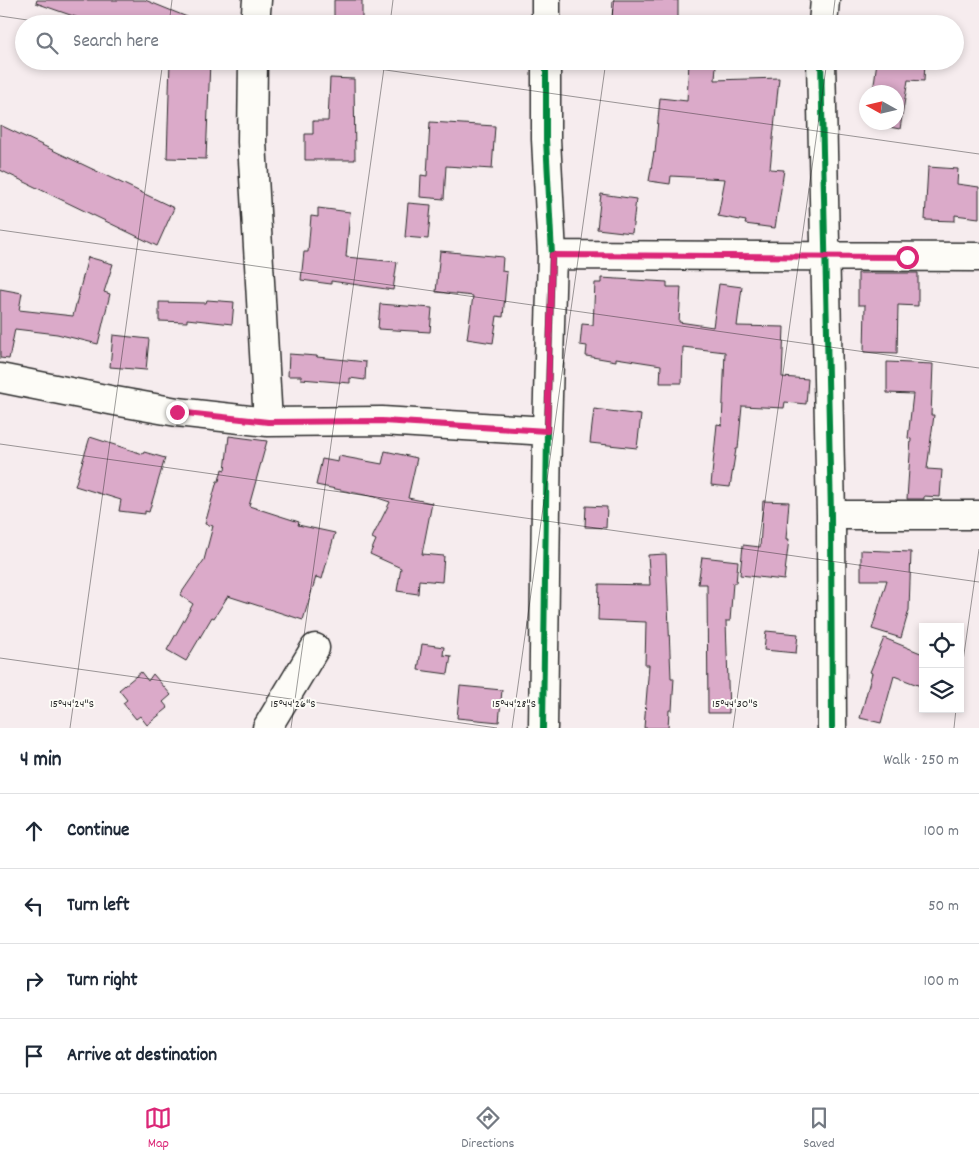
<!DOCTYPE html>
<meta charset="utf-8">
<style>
:root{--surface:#fff;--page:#f6f6f7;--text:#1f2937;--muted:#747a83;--line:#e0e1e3;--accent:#db2777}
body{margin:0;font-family:Dekko,sans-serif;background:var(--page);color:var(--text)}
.controls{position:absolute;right:15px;bottom:15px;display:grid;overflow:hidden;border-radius:0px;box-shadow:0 2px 8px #0003}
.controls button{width:45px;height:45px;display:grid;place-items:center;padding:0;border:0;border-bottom:1px solid var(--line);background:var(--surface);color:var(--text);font:25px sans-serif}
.compass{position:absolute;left:859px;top:85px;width:45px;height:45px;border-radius:50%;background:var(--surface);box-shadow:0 2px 8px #0003;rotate:278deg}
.stop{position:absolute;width:15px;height:15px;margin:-11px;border:4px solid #db2777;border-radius:50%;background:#fff}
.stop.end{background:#db2777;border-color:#fff;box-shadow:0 1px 5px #0008}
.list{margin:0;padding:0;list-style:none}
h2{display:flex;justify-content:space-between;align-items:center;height:65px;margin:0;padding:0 20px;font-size:21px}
h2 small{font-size:16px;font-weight:400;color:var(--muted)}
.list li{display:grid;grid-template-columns:32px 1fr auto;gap:15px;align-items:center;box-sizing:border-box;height:75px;padding:0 20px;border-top:1px solid var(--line)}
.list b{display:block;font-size:19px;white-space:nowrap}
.list em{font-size:16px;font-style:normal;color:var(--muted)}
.icon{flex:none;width:28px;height:28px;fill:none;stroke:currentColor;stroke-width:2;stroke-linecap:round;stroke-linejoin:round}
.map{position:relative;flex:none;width:979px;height:728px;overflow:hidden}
.search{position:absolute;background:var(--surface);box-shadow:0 2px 8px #0003;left:15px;right:15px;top:15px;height:55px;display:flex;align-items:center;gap:12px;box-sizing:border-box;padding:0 18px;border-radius:28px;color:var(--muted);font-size:19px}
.sheet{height:365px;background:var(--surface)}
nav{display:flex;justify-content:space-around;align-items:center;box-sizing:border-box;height:70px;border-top:1px solid var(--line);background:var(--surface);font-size:14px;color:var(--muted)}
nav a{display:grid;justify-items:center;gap:2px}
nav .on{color:var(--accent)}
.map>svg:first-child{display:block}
</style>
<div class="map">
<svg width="979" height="728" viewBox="0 0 979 728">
<rect width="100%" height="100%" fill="#f6ecee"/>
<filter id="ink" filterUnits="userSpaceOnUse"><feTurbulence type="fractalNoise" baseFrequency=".02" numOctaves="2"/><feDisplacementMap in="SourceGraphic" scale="10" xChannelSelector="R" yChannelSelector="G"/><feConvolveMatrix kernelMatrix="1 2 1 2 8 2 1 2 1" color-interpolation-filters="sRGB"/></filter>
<g filter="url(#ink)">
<path fill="#dbaac9" stroke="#2b2b2b" d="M 37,0 L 145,0 L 202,23 L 96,24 L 36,3 Z
M 334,0 L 362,0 L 362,24 L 334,24 Z
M 613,0 L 678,0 L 678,24 L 612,24 Z
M 170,61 L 210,61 L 206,159 L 167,158 Z
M 689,61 L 716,65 L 715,80 L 779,78 L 770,169 L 784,170 L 775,228 L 745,224 L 746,221 L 718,216 L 725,179 L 671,176 L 670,184 L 649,181 L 654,152 L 655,153 L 660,98 L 687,101 Z
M 877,61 L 925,61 L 924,81 L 908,80 L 900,129 L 867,123 L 896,122 L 896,92 L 873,92 Z
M 330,78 L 354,79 L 355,160 L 305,160 L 305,134 L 313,134 L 313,121 L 328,121 Z
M 430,122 L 495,126 L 492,169 L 446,166 L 444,199 L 420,197 L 421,175 L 427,176 Z
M 0,125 L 174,208 L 157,246 L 0,170 Z
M 928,167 L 958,169 L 957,184 L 979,187 L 979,218 L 955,215 L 955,221 L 925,220 Z
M 601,194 L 636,199 L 632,233 L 597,229 Z
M 408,203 L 431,205 L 428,239 L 405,237 Z
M 318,208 L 350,212 L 346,257 L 397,262 L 393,290 L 331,281 L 331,284 L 301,280 L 304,252 L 308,252 L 311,216 L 318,217 Z
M 440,251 L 503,257 L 502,271 L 507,272 L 503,317 L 497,316 L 493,343 L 467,339 L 473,296 L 436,292 Z
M 88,257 L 113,264 L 104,292 L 110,294 L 98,344 L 57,334 L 15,329 L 9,359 L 0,358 L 0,289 L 22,293 L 19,310 L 73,316 Z
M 858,273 L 918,273 L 918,306 L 898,305 L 897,353 L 864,352 L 865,305 L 858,305 Z
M 601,278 L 667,282 L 667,287 L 681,287 L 679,322 L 713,327 L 719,284 L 742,287 L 737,326 L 784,327 L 782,377 L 808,379 L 806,404 L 785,402 L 784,408 L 742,406 L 738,449 L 736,449 L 730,487 L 711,485 L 717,424 L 722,425 L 725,352 L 683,347 L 682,383 L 660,383 L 661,365 L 616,358 L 616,361 L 586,356 L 587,346 L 580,345 L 582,324 L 593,325 L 595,283 L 601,283 Z
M 207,300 L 234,302 L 232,324 L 187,319 L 187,322 L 159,321 L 159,302 L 206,303 Z
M 380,304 L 432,308 L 430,332 L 378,329 Z
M 113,335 L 149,339 L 146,370 L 110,367 Z
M 289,354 L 317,356 L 317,357 L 366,362 L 365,380 L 350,378 L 350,383 L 301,379 L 301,376 L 288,376 Z
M 887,362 L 933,364 L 931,415 L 934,415 L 927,469 L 942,470 L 940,497 L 924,496 L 924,499 L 907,499 L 911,439 L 908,438 L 913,394 L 887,393 Z
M 594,409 L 641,415 L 637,448 L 590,443 Z
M 229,436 L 267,441 L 249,506 L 299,522 L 298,525 L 335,533 L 322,579 L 316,577 L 303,620 L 228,596 L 214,618 L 212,617 L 186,661 L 167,650 L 193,604 L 180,595 L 204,560 L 213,526 L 205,524 L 217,481 L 219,481 L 222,469 L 225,470 Z
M 90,437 L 143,454 L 144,452 L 165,458 L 149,512 L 145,511 L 145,514 L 119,511 L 121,500 L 75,486 Z
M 385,451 L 417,458 L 408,498 L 432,503 L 422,554 L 444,556 L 442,582 L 419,580 L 418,594 L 397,591 L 401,568 L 370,554 L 376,540 L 372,538 L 390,502 L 375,497 L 316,485 L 322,459 L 338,462 L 339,456 L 382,464 Z
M 763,501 L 789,502 L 786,539 L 789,539 L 784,580 L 740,575 L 743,545 L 760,547 Z
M 586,506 L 607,507 L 606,528 L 585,527 Z
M 861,550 L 911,552 L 909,610 L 901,638 L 872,629 L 887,580 L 861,580 Z
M 666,554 L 671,678 L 674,678 L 672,710 L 669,710 L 668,728 L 644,728 L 649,665 L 645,665 L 646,622 L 598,620 L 599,584 L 650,585 L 648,555 Z
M 702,557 L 738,561 L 736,583 L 733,583 L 730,621 L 726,621 L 729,713 L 708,713 L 707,584 L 698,584 Z
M 766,631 L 798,634 L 796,653 L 764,650 Z
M 884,638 L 923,654 L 923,687 L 894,676 L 881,723 L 860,718 L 872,673 L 870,672 Z
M 422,644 L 444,647 L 443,655 L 451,656 L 448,674 L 418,670 Z
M 141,672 L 148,681 L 153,674 L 171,695 L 163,702 L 168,708 L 147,725 L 140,716 L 136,719 L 123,703 L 127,700 L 119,690 Z
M 460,686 L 502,690 L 499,722 L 457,718 Z"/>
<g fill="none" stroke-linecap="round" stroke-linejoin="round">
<g stroke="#2b2b2b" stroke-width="31">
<path id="street" d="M 255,24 L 257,0
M 546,24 L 546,0
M 823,24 L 825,0
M 253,61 L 252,142 L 268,422
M 821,61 L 831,515 L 832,728
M 552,255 L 979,257
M 0,378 L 115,401 L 177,412 L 268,422 L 382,421 L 547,431
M 831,515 L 979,515
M 267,728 L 315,648
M 543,728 L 547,431 L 552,255 L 546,139 L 546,61"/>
</g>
<use href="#street" stroke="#fdfcf7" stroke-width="28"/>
<g stroke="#fdfcf7" stroke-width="9">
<path id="cycleway" d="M 821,61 L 831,515 L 832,728
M 543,728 L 547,431 L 552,255 L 546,139 L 546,61"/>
</g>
<use href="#cycleway" stroke="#00873e" stroke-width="6"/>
</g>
</g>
<g fill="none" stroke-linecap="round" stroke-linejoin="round" filter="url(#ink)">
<path stroke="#db2777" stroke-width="6" d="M 177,412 L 268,422 L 382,421 L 547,431 L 552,255 L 907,257"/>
</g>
<path fill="none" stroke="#2b2b2b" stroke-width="1" stroke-opacity="0.45" d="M 0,16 L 55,24M 169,24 L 172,0M 390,24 L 393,0M 611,24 L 614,0M 832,24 L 835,0M 322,61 L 979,154M 0,230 L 979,368M 0,444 L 979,582M 0,658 L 497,728M 960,682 L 979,549M 70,728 L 163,61M 291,728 L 385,61M 512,728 L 606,61M 733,728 L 827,61M 954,728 L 956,709"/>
<g font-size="12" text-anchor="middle" fill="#2b2b2b" stroke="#fdfcf7" stroke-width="4" stroke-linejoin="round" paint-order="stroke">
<text x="72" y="707">15°44'24"S</text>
<text x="293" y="707">15°44'26"S</text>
<text x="514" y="707">15°44'28"S</text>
<text x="735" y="707">15°44'30"S</text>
</g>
</svg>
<div class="controls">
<button><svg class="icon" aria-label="locate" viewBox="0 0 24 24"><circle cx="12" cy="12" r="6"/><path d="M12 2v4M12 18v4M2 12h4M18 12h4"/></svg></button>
<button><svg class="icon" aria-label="layers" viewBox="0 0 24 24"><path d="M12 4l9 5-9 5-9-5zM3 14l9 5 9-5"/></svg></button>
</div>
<svg class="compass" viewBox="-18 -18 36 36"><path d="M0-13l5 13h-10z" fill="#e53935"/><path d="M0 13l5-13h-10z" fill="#747a83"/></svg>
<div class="stop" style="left:907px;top:257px"></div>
<div class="stop end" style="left:177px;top:412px"></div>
<div class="search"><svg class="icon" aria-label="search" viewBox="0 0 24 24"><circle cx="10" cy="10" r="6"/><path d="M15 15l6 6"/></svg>Search here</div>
</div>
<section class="sheet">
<h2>4 min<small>Walk · 250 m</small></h2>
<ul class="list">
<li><svg class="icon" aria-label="ahead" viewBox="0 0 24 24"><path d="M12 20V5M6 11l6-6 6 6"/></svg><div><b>Continue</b></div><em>100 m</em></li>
<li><svg class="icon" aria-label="left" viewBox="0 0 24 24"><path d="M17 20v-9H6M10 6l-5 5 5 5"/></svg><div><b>Turn left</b></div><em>50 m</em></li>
<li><svg class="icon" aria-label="right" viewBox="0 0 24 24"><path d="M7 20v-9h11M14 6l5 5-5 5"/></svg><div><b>Turn right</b></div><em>100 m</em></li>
<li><svg class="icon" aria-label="arrive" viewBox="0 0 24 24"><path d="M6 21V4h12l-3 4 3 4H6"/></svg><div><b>Arrive at destination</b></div></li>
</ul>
</section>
<nav>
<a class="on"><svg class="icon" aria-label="map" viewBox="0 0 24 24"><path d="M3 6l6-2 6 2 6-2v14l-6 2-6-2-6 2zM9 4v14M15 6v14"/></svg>Map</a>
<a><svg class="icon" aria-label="directions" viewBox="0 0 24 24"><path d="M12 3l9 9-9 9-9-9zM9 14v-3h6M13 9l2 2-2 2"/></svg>Directions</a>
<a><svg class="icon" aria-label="saved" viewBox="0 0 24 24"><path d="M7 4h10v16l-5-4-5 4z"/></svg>Saved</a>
</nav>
